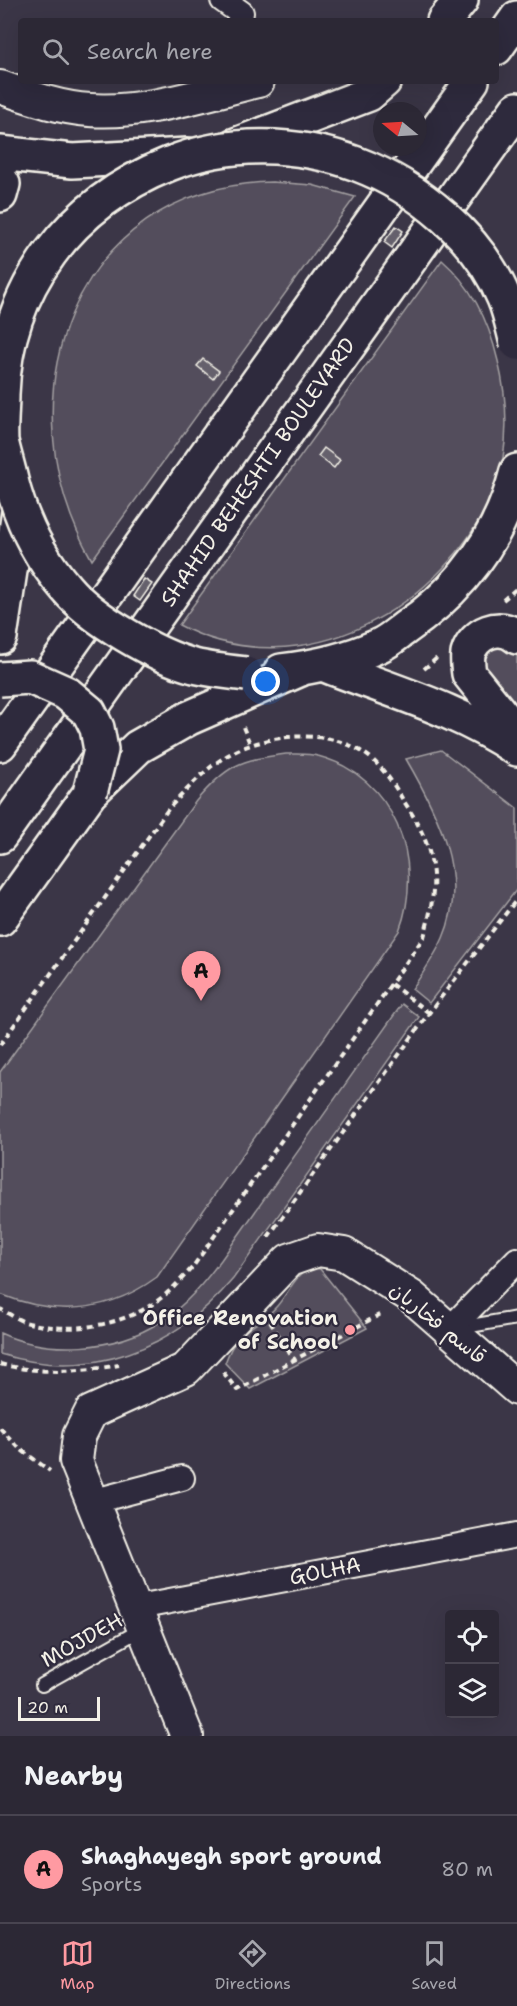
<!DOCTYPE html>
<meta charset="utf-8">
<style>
:root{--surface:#2c2835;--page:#383441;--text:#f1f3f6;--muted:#a6a6ad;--line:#484450;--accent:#ff9aa2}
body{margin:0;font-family:"Shantell Sans","Playpen Sans Arabic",sans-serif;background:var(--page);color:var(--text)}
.controls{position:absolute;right:18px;bottom:18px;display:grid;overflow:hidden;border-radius:6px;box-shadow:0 6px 24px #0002}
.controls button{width:54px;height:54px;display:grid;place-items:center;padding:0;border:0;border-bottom:2px solid var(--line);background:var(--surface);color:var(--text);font:30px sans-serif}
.compass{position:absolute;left:373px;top:102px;width:54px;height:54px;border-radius:50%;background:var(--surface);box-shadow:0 6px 24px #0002;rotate:288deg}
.scale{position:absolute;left:18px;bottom:15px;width:82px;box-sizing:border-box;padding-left:6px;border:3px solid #f4f1e8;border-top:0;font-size:16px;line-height:21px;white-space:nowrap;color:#f4f1e8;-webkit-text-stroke:4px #2f2a3d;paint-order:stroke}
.you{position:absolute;left:266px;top:682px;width:21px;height:21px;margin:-15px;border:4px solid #fff;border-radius:50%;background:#1a73e8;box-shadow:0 0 0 9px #1a73e833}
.badge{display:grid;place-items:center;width:39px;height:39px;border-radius:50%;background:var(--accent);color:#111;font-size:20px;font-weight:700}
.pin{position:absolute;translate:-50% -50px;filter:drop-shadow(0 2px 3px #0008)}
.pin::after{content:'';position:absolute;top:32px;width:21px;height:18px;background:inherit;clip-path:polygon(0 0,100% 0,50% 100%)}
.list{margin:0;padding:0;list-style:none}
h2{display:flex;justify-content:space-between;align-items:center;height:78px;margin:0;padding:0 24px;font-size:26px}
h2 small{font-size:20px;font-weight:400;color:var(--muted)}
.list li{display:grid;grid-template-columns:39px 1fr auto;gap:18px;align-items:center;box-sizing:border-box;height:108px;padding:0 24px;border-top:2px solid var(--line)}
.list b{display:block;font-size:22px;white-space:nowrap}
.list p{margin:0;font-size:20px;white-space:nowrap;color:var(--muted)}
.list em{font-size:20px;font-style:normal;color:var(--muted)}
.icon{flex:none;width:33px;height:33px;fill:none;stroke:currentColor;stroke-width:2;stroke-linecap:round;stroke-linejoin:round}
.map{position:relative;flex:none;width:517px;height:1736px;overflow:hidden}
.search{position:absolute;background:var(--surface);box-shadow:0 6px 24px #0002;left:18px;right:18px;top:18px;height:66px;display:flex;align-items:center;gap:15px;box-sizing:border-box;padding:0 21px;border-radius:6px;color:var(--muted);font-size:22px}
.sheet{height:186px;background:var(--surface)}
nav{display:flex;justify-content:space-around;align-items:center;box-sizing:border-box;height:84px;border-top:2px solid var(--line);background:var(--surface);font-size:16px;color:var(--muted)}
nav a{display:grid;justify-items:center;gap:3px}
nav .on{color:var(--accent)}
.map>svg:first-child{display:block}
</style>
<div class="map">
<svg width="517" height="1736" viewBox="0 0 517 1736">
<rect width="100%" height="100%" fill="#3b3647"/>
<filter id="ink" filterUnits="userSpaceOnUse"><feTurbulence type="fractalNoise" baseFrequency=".0167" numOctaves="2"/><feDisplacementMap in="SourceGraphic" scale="12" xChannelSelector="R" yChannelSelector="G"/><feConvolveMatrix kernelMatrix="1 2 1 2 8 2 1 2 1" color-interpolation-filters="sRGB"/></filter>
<g filter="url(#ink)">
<path fill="#534e5c" stroke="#a4a0a2" stroke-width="1.5" d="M 272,182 L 312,185 L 355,197 L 92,560 C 0,401 71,187 272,182 Z
M 442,260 C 472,286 489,322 498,361 C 508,401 510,448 495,487 C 448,607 301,690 179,625 Z
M 517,637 L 517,734 L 472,647 Z
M 441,750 L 517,808 L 517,889 L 429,1003 L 412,989 C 423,973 435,956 443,938 C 470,876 437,812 406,759 Z
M 286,754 C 296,754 308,753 318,756 C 394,776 426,861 399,931 L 157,1277 C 108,1313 56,1317 0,1294 L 0,1072 L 196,801 C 227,765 239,760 286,754 Z
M 402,1004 L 419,1017 L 233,1279 C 174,1349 91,1382 0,1354 L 0,1333 C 48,1355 115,1351 160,1322 C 185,1306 203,1284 221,1260 Z
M 310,1267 L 320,1269 L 367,1328 L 250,1389 L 225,1363 C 238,1325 255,1331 277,1306 C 288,1293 295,1276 310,1267 Z"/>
<path fill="#65616c" stroke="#f4f1e8" stroke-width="1.5" d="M 396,226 L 403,231 L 392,248 L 384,242 Z
M 203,359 L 219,371 L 213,379 L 197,366 Z
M 324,448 L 340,460 L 334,468 L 318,456 Z
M 144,579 L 152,584 L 140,601 L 133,596 Z"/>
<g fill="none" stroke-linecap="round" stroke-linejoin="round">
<g stroke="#f4f1e8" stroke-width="16">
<path id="service" d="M 453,1329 L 517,1318
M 42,1685 L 142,1629"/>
</g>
<g stroke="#f4f1e8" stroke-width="28">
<path id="minor" d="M 223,0 L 241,13
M 449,1330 L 517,1260
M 91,1502 L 182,1478
M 133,1608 L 517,1535"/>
</g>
<g stroke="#f4f1e8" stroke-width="36">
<path id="tertiary" d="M 0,87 C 29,97 59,108 90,110 C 146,114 203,94 258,81
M 187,1736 L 76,1461 L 79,1436 L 91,1412 L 186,1369 L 289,1260 L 318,1250 L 344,1254 L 412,1297 L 517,1389"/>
</g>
<g stroke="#f4f1e8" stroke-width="38">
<path id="secondary" d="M 517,637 C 500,622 474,633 468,654 C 467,660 468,667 469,674 L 517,734
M 325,665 C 391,691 458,709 517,749"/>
</g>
<g stroke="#f4f1e8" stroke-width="38">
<path id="primary" d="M 444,21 L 461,0
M 496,48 L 517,18
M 233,146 L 369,94 L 384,81
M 0,153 L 72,161 L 188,155
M 0,179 L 3,184 L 0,195
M 0,637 L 19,511
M 281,671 C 315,667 347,660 378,646 C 388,642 397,634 405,628 C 461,590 500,538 517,471
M 0,744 L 472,81
M 0,836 L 517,109
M 0,919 L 90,793 L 138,747 L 189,718 L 303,668"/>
</g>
<path stroke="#f4f1e8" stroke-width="4" stroke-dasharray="6 4.5" stroke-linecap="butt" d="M 503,600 L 516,589
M 424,669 L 437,658
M 243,727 L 251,746
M 391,984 L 429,1013
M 0,1045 L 169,808 C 188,789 206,767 230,754 C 271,732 336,727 373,760 C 385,771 395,786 403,800 C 416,819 429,842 432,866 C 436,891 430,914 424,937 L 192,1268 C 183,1277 175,1287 166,1294 C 129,1326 71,1335 25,1322 C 16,1319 8,1313 0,1309
M 268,1237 L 429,1013 L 517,899
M 270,1322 L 294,1359
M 0,1364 C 39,1374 80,1372 119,1365
M 223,1372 L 237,1390 L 383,1313
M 0,1428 L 20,1449 L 50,1471"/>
<use href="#service" stroke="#2f2a3d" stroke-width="12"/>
<use href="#minor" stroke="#2f2a3d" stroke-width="24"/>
<use href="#tertiary" stroke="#2f2a3d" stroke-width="32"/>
<use href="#secondary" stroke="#2f2a3d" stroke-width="33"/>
<use href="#primary" stroke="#2f2a3d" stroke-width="33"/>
<g stroke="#f4f1e8" stroke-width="38" stroke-linecap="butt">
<path id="primary-bridge" d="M 246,674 C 229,672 211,670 194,666 C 156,656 92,619 66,588 C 39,557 21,520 11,480 C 8,467 4,454 1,441 C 0,426 2,409 2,394 C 6,286 71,203 169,164 C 229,140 297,142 357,164 C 418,187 479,237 504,298 C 510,312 513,328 517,343
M 0,679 L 30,677 L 66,693 L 89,712 L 97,728 L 101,750 L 90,793"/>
</g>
<use href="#primary-bridge" stroke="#2f2a3d" stroke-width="33"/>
</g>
</g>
<circle fill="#ff9aa2" stroke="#2f2a3d" stroke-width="2" cx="350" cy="1330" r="6"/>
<g text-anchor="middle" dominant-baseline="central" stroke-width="4.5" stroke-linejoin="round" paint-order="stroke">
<g font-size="21" fill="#f4f1e8" stroke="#2f2a3d">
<text transform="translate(258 472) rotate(-55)">SHAHID BEHESHTI BOULEVARD</text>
<text transform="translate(438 1323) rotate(39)">قاسم فخاریان</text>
<text transform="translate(325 1571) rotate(-11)">GOLHA</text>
<text transform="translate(82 1640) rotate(-29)">MOJDEH</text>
</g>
<g font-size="21" font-weight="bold" fill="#f4f1e8" stroke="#2f2a3d" text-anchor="end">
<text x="338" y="1318">Office Renovation<tspan x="338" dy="24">of School</tspan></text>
</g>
</g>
</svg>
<div class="controls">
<button><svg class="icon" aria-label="locate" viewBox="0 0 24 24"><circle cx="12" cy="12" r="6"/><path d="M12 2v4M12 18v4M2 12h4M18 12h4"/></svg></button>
<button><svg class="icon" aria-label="layers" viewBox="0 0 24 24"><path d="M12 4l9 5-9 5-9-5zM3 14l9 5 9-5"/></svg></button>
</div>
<svg class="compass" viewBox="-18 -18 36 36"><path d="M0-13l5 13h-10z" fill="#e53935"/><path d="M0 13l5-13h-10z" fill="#a6a6ad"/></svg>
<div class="scale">20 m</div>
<div class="you"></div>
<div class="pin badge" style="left:201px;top:1001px">A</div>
<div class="search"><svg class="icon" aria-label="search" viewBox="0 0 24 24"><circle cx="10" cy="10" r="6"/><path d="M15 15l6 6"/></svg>Search here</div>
</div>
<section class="sheet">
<h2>Nearby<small></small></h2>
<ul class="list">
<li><span class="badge">A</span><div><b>Shaghayegh sport ground</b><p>Sports</p></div><em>80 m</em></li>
</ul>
</section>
<nav>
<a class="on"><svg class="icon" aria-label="map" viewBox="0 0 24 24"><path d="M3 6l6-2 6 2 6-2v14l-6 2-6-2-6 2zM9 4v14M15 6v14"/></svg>Map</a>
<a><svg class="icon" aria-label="directions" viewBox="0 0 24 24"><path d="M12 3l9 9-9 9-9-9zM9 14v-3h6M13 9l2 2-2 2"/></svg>Directions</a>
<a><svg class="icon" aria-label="saved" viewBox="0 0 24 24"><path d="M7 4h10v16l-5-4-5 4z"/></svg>Saved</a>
</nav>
